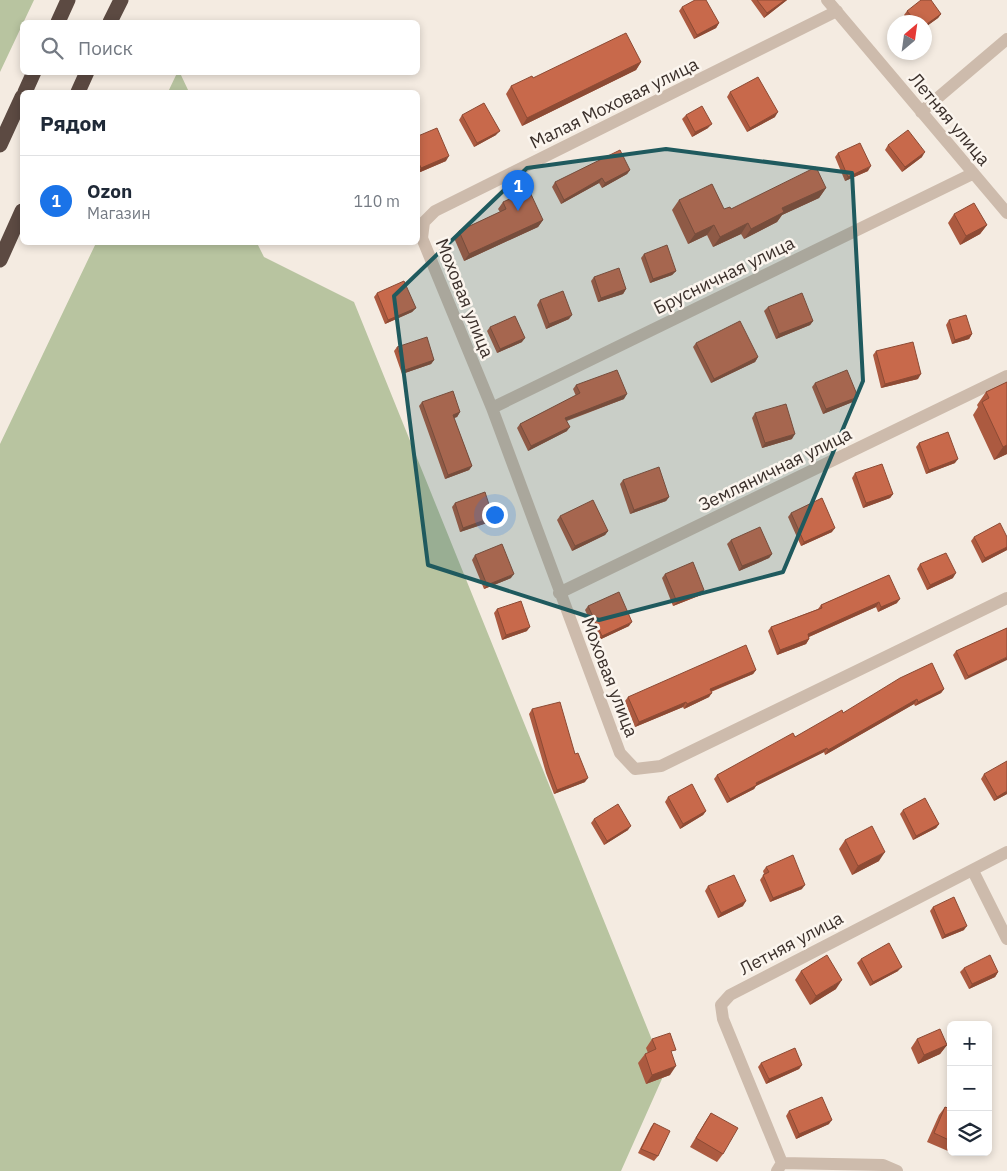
<!DOCTYPE html>
<html lang="ru">
<meta charset="utf-8">
<style>
:root{--surface:#fff;--page:#f6f6f7;--text:#1f2937;--muted:#747a83;--line:#e0e1e3;--accent:#1a73e8}
body{margin:0;font-family:"IBM Plex Sans",sans-serif;background:var(--page);color:var(--text)}
.controls{position:absolute;right:15px;bottom:15px;display:grid;overflow:hidden;border-radius:8px;box-shadow:0 2px 8px #0003}
.controls button{width:45px;height:45px;display:grid;place-items:center;padding:0;border:0;border-bottom:1px solid var(--line);background:var(--surface);color:var(--text);font:25px sans-serif}
.compass{position:absolute;left:887px;top:15px;width:45px;height:45px;border-radius:50%;background:var(--surface);box-shadow:0 2px 8px #0003;rotate:29deg}
.you{position:absolute;left:494px;top:514px;width:18px;height:18px;margin:-12px;border:4px solid #fff;border-radius:50%;background:#1a73e8;box-shadow:0 0 0 8px #1a73e833}
.badge{display:grid;place-items:center;width:32px;height:32px;border-radius:50%;background:var(--accent);color:#fff;font-size:16px;font-weight:700}
.pin{position:absolute;translate:-50% -41px;filter:drop-shadow(0 1px 2px #0008)}
.pin::after{content:'';position:absolute;top:26px;width:18px;height:15px;background:inherit;clip-path:polygon(0 0,100% 0,50% 100%)}
.list{margin:0;padding:0;list-style:none}
h2{display:flex;justify-content:space-between;align-items:center;height:65px;margin:0;padding:0 20px;font-size:21px}
h2 small{font-size:16px;font-weight:400;color:var(--muted)}
.list li{display:grid;grid-template-columns:32px 1fr auto;gap:15px;align-items:center;box-sizing:border-box;height:90px;padding:0 20px;border-top:1px solid var(--line)}
.list b{display:block;font-size:19px;white-space:nowrap}
.list p{margin:0;font-size:16px;white-space:nowrap;color:var(--muted)}
.list em{font-size:16px;font-style:normal;color:var(--muted)}
.icon{flex:none;width:28px;height:28px;fill:none;stroke:currentColor;stroke-width:2;stroke-linecap:round;stroke-linejoin:round}
.map{position:relative;flex:none;width:1007px;height:1171px;overflow:hidden}
.search{position:absolute;background:var(--surface);box-shadow:0 2px 8px #0003;left:20px;top:20px;width:400px;height:55px;display:flex;align-items:center;gap:12px;box-sizing:border-box;padding:0 18px;border-radius:8px;color:var(--muted);font-size:19px}
.panel{position:absolute;background:var(--surface);box-shadow:0 2px 8px #0003;left:20px;top:90px;width:400px;height:155px;border-radius:8px}
.map>svg:first-child{display:block}
</style>
<div class="map">
<svg width="1007" height="1171" viewBox="0 0 1007 1171">
<rect width="100%" height="100%" fill="#f4ebe1"/>
<path fill="#b8c4a0" d="M 0,0 L 34,0 L 0,72 Z
M 177,73 L 180,73 L 189,92 L 168,92 Z
M 96,243 L 257,243 L 264,257 L 354,302 L 665,1072 L 621,1171 L 0,1171 L 0,444 Z"/>
<g fill="none" stroke-linecap="round" stroke-linejoin="round">
<path stroke="#cdbbac" stroke-width="12" d="M 827,0 L 1007,213
M 837,11 L 435,211 L 424,222 L 422,238 L 492,408 L 620,753 L 635,769 L 661,766 L 1007,598
M 921,112 L 1007,39
M 492,408 L 972,174
M 559,593 L 1007,376
M 973,871 L 1007,939
M 782,1163 L 883,1165 L 897,1171
M 777,1171 L 782,1163 L 723,1019 L 721,1005 L 730,995 L 1007,852"/>
<path stroke="#5c4a42" stroke-width="15" d="M 58,22 L 68,0
M 110,22 L 121,0
M 25,92 L 34,72
M 78,92 L 87,72
M 0,145 L 22,97
M 0,260 L 22,211"/>
</g>
<path fill="#ac5a40" d="M 751,0 L 787,0 L 764,18 Z
M 682,7 L 719,23 L 716,28 L 694,39 L 679,11 Z
M 907,11 L 941,14 L 938,18 L 924,28 L 924,22 L 909,22 L 904,15 Z
M 641,62 L 636,70 L 522,126 L 506,94 L 511,86 L 533,78 Z
M 730,92 L 775,117 L 747,132 L 727,97 Z
M 462,115 L 496,135 L 474,147 L 459,120 Z
M 686,115 L 708,128 L 692,137 L 682,119 Z
M 418,136 L 446,161 L 418,173 Z
M 888,145 L 922,157 L 902,172 L 885,150 Z
M 838,153 L 868,171 L 845,181 L 835,157 Z
M 630,170 L 627,174 L 602,188 L 599,183 L 561,204 L 552,187 L 555,182 Z
M 826,188 L 819,198 L 782,215 L 777,222 L 744,239 L 741,234 L 713,247 L 707,235 L 688,244 L 672,210 L 679,200 L 724,209 L 731,209 Z
M 503,202 L 543,220 L 538,227 L 464,261 L 454,238 L 459,231 L 500,212 L 498,209 Z
M 954,214 L 987,225 L 980,234 L 960,245 L 948,223 Z
M 644,254 L 676,271 L 672,275 L 650,283 L 641,258 Z
M 594,277 L 626,289 L 623,294 L 598,302 L 591,281 Z
M 377,293 L 416,308 L 412,312 L 385,324 L 374,297 Z
M 540,300 L 569,319 L 546,329 L 537,305 Z
M 768,307 L 813,321 L 810,325 L 776,339 L 764,311 Z
M 949,320 L 972,334 L 969,339 L 952,344 L 946,325 Z
M 490,327 L 522,342 L 497,353 L 487,331 Z
M 696,343 L 758,357 L 755,362 L 711,383 L 693,347 Z
M 397,347 L 434,360 L 431,364 L 402,374 L 394,351 Z
M 876,351 L 918,379 L 881,388 L 873,355 Z
M 1007,382 L 1007,454 L 994,460 L 973,415 L 978,407 L 977,405 L 986,392 Z
M 815,383 L 855,401 L 823,414 L 812,387 Z
M 576,385 L 624,399 L 567,421 L 567,431 L 528,451 L 517,428 L 520,424 L 576,396 L 573,389 Z
M 422,402 L 460,412 L 457,417 L 454,418 L 472,466 L 469,470 L 445,479 L 419,406 Z
M 755,413 L 792,439 L 762,448 L 752,418 Z
M 919,443 L 955,463 L 926,474 L 916,447 Z
M 855,473 L 893,494 L 890,498 L 863,508 L 852,478 Z
M 623,480 L 669,497 L 666,501 L 630,514 L 620,484 Z
M 455,503 L 490,522 L 460,532 L 452,507 Z
M 791,513 L 832,532 L 801,546 L 788,517 Z
M 560,516 L 608,531 L 605,535 L 572,551 L 557,520 Z
M 974,537 L 1007,537 L 1007,550 L 982,563 L 971,541 Z
M 731,540 L 772,554 L 769,558 L 739,571 L 727,544 Z
M 475,555 L 511,578 L 484,589 L 472,560 Z
M 920,564 L 953,578 L 927,590 L 917,569 Z
M 665,574 L 701,595 L 673,606 L 662,578 Z
M 889,575 L 897,603 L 878,612 L 876,607 L 809,637 L 809,639 L 806,644 L 777,655 L 768,631 L 771,627 L 818,609 L 821,605 Z
M 588,606 L 629,626 L 599,640 L 585,610 Z
M 497,609 L 527,631 L 502,640 L 494,613 Z
M 1007,628 L 965,680 L 953,655 L 956,651 Z
M 756,670 L 753,674 L 711,692 L 709,697 L 684,709 L 683,707 L 635,727 L 625,701 L 628,697 Z
M 944,689 L 941,693 L 915,706 L 914,704 L 825,755 L 824,752 L 756,786 L 754,789 L 727,803 L 714,779 L 717,775 L 795,737 L 843,713 Z
M 532,709 L 575,754 L 585,782 L 554,794 L 546,773 L 529,714 Z
M 984,774 L 1007,794 L 994,801 L 981,779 Z
M 668,797 L 706,811 L 703,815 L 680,829 L 665,802 Z
M 903,810 L 939,824 L 936,828 L 913,840 L 900,814 Z
M 594,819 L 628,830 L 604,845 L 591,823 Z
M 845,840 L 879,861 L 852,875 L 839,849 Z
M 766,867 L 802,889 L 770,902 L 760,880 L 764,874 L 763,871 Z
M 708,886 L 743,906 L 718,918 L 705,891 Z
M 933,907 L 964,930 L 942,939 L 930,911 Z
M 861,959 L 898,971 L 870,986 L 857,963 Z
M 964,968 L 998,972 L 995,977 L 969,989 L 960,972 Z
M 801,971 L 836,989 L 810,1005 L 795,980 Z
M 652,1039 L 672,1055 L 670,1075 L 646,1084 L 638,1063 L 645,1054 L 648,1053 L 646,1048 Z
M 917,1039 L 947,1045 L 940,1054 L 918,1064 L 911,1048 Z
M 761,1063 L 802,1065 L 799,1069 L 766,1084 L 758,1067 Z
M 945,1107 L 951,1109 L 951,1152 L 957,1152 L 955,1154 L 927,1142 L 939,1115 Z
M 789,1111 L 829,1124 L 796,1139 L 786,1116 Z
M 711,1113 L 723,1154 L 717,1162 L 690,1147 L 705,1122 Z
M 654,1123 L 658,1156 L 654,1161 L 638,1153 L 651,1127 Z"/>
<path fill="#8c4a34" d="M 785,0 L 787,0 L 764,18 L 767,13 Z
M 941,14 L 938,18 L 924,28 L 924,26 Z
M 719,23 L 716,28 L 694,39 L 697,35 Z
M 641,62 L 636,70 L 522,126 L 527,118 Z
M 778,112 L 775,117 L 747,132 L 750,128 Z
M 712,124 L 708,128 L 692,137 L 695,132 Z
M 500,131 L 496,135 L 474,147 L 477,143 Z
M 925,152 L 922,157 L 902,172 L 905,167 Z
M 449,156 L 446,161 L 418,173 L 421,168 Z
M 871,166 L 868,171 L 845,181 L 848,177 Z
M 630,170 L 627,174 L 602,188 L 605,183 Z
M 602,178 L 599,183 L 561,204 L 564,200 Z
M 826,188 L 819,198 L 782,215 L 777,222 L 744,239 L 751,229 L 782,208 Z
M 543,220 L 538,227 L 464,261 L 469,254 Z
M 748,223 L 741,234 L 713,247 L 720,237 Z
M 714,225 L 707,235 L 688,244 L 695,234 Z
M 987,225 L 980,234 L 960,245 L 966,236 Z
M 676,271 L 672,275 L 650,283 L 653,279 Z
M 626,289 L 623,294 L 598,302 L 601,298 Z
M 416,308 L 412,312 L 385,324 L 388,320 Z
M 572,315 L 569,319 L 546,329 L 549,324 Z
M 813,321 L 810,325 L 776,339 L 779,334 Z
M 972,334 L 969,339 L 952,344 L 955,340 Z
M 525,338 L 522,342 L 497,353 L 500,349 Z
M 758,357 L 755,362 L 711,383 L 714,379 Z
M 434,360 L 431,364 L 402,374 L 405,370 Z
M 921,374 L 918,379 L 881,388 L 885,384 Z
M 627,394 L 624,399 L 562,422 L 565,418 Z
M 858,397 L 855,401 L 823,414 L 826,409 Z
M 460,412 L 457,417 L 450,419 L 453,415 Z
M 570,427 L 567,431 L 528,451 L 531,446 Z
M 795,434 L 792,439 L 762,448 L 765,443 Z
M 1007,445 L 1007,454 L 994,460 L 1003,447 Z
M 958,459 L 955,463 L 926,474 L 929,470 Z
M 472,466 L 469,470 L 445,479 L 448,475 Z
M 893,494 L 890,498 L 863,508 L 866,503 Z
M 669,497 L 666,501 L 630,514 L 634,510 Z
M 493,517 L 490,522 L 460,532 L 463,528 Z
M 835,528 L 832,532 L 801,546 L 804,542 Z
M 608,531 L 605,535 L 572,551 L 575,546 Z
M 1007,547 L 1007,550 L 982,563 L 985,558 Z
M 772,554 L 769,558 L 739,571 L 742,566 Z
M 956,573 L 953,578 L 927,590 L 930,585 Z
M 514,574 L 511,578 L 484,589 L 487,585 Z
M 704,590 L 701,595 L 673,606 L 677,602 Z
M 900,599 L 897,603 L 878,612 L 881,607 Z
M 879,602 L 876,607 L 804,639 L 808,634 Z
M 632,622 L 629,626 L 599,640 L 602,636 Z
M 530,627 L 527,631 L 502,640 L 506,635 Z
M 809,639 L 806,644 L 777,655 L 780,650 Z
M 1007,657 L 1007,660 L 965,680 L 968,676 Z
M 756,670 L 753,674 L 707,693 L 710,689 Z
M 944,689 L 941,693 L 915,706 L 918,702 Z
M 712,693 L 709,697 L 684,709 L 687,704 Z
M 917,699 L 914,704 L 825,755 L 828,750 Z
M 686,702 L 683,707 L 635,727 L 639,722 Z
M 827,748 L 824,752 L 756,786 L 754,789 L 727,803 L 730,799 L 756,783 Z
M 588,778 L 585,782 L 554,794 L 557,790 Z
M 1007,791 L 1007,794 L 994,801 L 997,797 Z
M 706,811 L 703,815 L 680,829 L 683,824 Z
M 939,824 L 936,828 L 913,840 L 916,836 Z
M 631,826 L 628,830 L 604,845 L 607,841 Z
M 885,852 L 879,861 L 852,875 L 858,866 Z
M 805,885 L 802,889 L 770,902 L 773,898 Z
M 746,901 L 743,906 L 718,918 L 721,913 Z
M 967,926 L 964,930 L 942,939 L 945,935 Z
M 902,967 L 898,971 L 870,986 L 873,982 Z
M 998,972 L 995,977 L 969,989 L 972,984 Z
M 842,980 L 836,989 L 810,1005 L 816,996 Z
M 947,1045 L 940,1054 L 918,1064 L 924,1055 Z
M 802,1065 L 799,1069 L 766,1084 L 769,1079 Z
M 676,1066 L 670,1075 L 646,1084 L 652,1075 Z
M 832,1120 L 829,1124 L 796,1139 L 799,1134 Z"/>
<path fill="#c8694b" stroke="#8c4a34" d="M 695,0 L 706,0 L 719,23 L 697,35 L 682,7 Z
M 757,0 L 785,0 L 767,13 Z
M 921,0 L 931,0 L 941,14 L 924,26 L 924,22 L 916,22 L 907,11 Z
M 626,33 L 641,62 L 527,118 L 511,86 L 532,76 L 533,78 Z
M 758,77 L 778,112 L 750,128 L 730,92 Z
M 484,103 L 500,131 L 477,143 L 462,115 Z
M 702,106 L 712,124 L 695,132 L 686,115 Z
M 437,128 L 449,156 L 421,168 L 418,161 L 418,136 Z
M 908,130 L 925,152 L 905,167 L 888,145 Z
M 860,143 L 871,166 L 848,177 L 838,153 Z
M 620,150 L 630,170 L 605,183 L 602,178 L 564,200 L 555,182 Z
M 816,167 L 826,188 L 782,208 L 784,212 L 751,229 L 748,223 L 720,237 L 714,225 L 695,234 L 679,200 L 712,184 L 724,209 L 730,207 L 731,209 Z
M 529,190 L 543,220 L 469,254 L 459,231 L 506,209 L 503,202 Z
M 974,203 L 987,225 L 966,236 L 954,214 Z
M 667,245 L 676,271 L 653,279 L 644,254 Z
M 619,268 L 626,289 L 601,298 L 594,277 Z
M 404,281 L 416,308 L 388,320 L 377,293 Z
M 563,291 L 572,315 L 549,324 L 540,300 Z
M 802,293 L 813,321 L 779,334 L 768,307 Z
M 966,315 L 972,334 L 955,340 L 949,320 Z
M 515,316 L 525,338 L 500,349 L 490,327 Z
M 740,321 L 758,357 L 714,379 L 696,343 Z
M 427,337 L 434,360 L 405,370 L 397,347 Z
M 913,342 L 921,374 L 885,384 L 876,351 Z
M 617,370 L 627,394 L 565,418 L 570,427 L 531,446 L 520,424 L 580,393 L 576,385 Z
M 847,370 L 858,397 L 826,409 L 815,383 Z
M 1007,382 L 1007,445 L 1003,447 L 982,402 L 989,398 L 986,392 Z
M 453,391 L 460,412 L 453,415 L 472,466 L 448,475 L 422,402 Z
M 786,404 L 795,434 L 765,443 L 755,413 Z
M 948,432 L 958,459 L 929,470 L 919,443 Z
M 882,464 L 893,494 L 866,503 L 855,473 Z
M 659,467 L 669,497 L 634,510 L 623,480 Z
M 485,492 L 493,517 L 463,528 L 455,503 Z
M 822,498 L 835,528 L 804,542 L 791,513 Z
M 593,500 L 608,531 L 575,546 L 560,516 Z
M 1000,523 L 1007,537 L 1007,547 L 985,558 L 974,537 Z
M 760,527 L 772,554 L 742,566 L 731,540 Z
M 502,544 L 514,574 L 487,585 L 475,555 Z
M 946,553 L 956,573 L 930,585 L 920,564 Z
M 693,562 L 704,590 L 677,602 L 665,574 Z
M 889,575 L 900,599 L 881,607 L 879,602 L 808,634 L 809,639 L 780,650 L 771,627 L 822,608 L 821,605 Z
M 619,592 L 632,622 L 602,636 L 588,606 Z
M 521,601 L 530,627 L 506,635 L 497,609 Z
M 1007,628 L 1007,657 L 968,676 L 956,651 Z
M 746,645 L 756,670 L 710,689 L 712,693 L 687,704 L 686,702 L 639,722 L 628,697 Z
M 932,663 L 944,689 L 918,702 L 917,699 L 828,750 L 827,748 L 756,783 L 757,785 L 730,799 L 717,775 L 793,733 L 795,737 L 842,710 L 843,713 L 900,678 Z
M 560,702 L 575,754 L 578,753 L 588,778 L 557,790 L 549,768 L 532,709 Z
M 1007,761 L 1007,791 L 997,797 L 984,774 Z
M 692,784 L 706,811 L 683,824 L 668,797 Z
M 925,798 L 939,824 L 916,836 L 903,810 Z
M 618,804 L 631,826 L 607,841 L 594,819 Z
M 872,826 L 885,852 L 858,866 L 845,840 Z
M 793,855 L 805,885 L 773,898 L 763,875 L 769,872 L 766,867 Z
M 734,875 L 746,901 L 721,913 L 708,886 Z
M 954,897 L 967,926 L 945,935 L 933,907 Z
M 889,943 L 902,967 L 873,982 L 861,959 Z
M 827,955 L 842,980 L 816,996 L 801,971 Z
M 990,955 L 998,972 L 972,984 L 964,968 Z
M 940,1029 L 947,1045 L 924,1055 L 917,1039 Z
M 670,1033 L 676,1050 L 671,1051 L 676,1066 L 652,1075 L 645,1054 L 656,1049 L 652,1039 Z
M 795,1048 L 802,1065 L 769,1079 L 761,1063 Z
M 822,1097 L 832,1120 L 799,1134 L 789,1111 Z
M 945,1107 L 951,1109 L 951,1141 L 934,1133 Z
M 711,1113 L 738,1128 L 723,1154 L 696,1138 Z
M 654,1123 L 670,1131 L 658,1156 L 641,1149 Z"/>
<path fill="#1f5a5e" fill-opacity="0.2" stroke="#1f5a5e" stroke-width="4" stroke-linejoin="round" d="M 666,149 L 852,173 L 863,381 L 783,572 L 599,620 L 428,565 L 394,296 L 527,168 Z"/>
<g text-anchor="middle" dominant-baseline="central" stroke-width="5" stroke-linejoin="round" paint-order="stroke">
<g font-size="18" fill="#3b302b" stroke="#fbf5ee">
<text transform="translate(614 103) rotate(-26)">Малая Моховая улица</text>
<text transform="translate(950 119) rotate(50)">Летняя улица</text>
<text transform="translate(724 275) rotate(-26)">Брусничная улица</text>
<text transform="translate(465 298) rotate(68)">Моховая улица</text>
<text transform="translate(775 469) rotate(-26)">Земляничная улица</text>
<text transform="translate(610 677) rotate(69)">Моховая улица</text>
<text transform="translate(791 943) rotate(-28)">Летняя улица</text>
</g>
</g>
</svg>
<div class="controls">
<button>+</button>
<button>−</button>
<button><svg class="icon" aria-label="layers" viewBox="0 0 24 24"><path d="M12 4l9 5-9 5-9-5zM3 14l9 5 9-5"/></svg></button>
</div>
<svg class="compass" viewBox="-18 -18 36 36"><path d="M0-13l5 13h-10z" fill="#e53935"/><path d="M0 13l5-13h-10z" fill="#747a83"/></svg>
<div class="you"></div>
<div class="pin badge" style="left:518px;top:211px">1</div>
<div class="search"><svg class="icon" aria-label="search" viewBox="0 0 24 24"><circle cx="10" cy="10" r="6"/><path d="M15 15l6 6"/></svg>Поиск</div>
<section class="panel">
<h2>Рядом<small></small></h2>
<ul class="list">
<li><span class="badge">1</span><div><b>Ozon</b><p>Магазин</p></div><em>110 m</em></li>
</ul>
</section>
</div>
